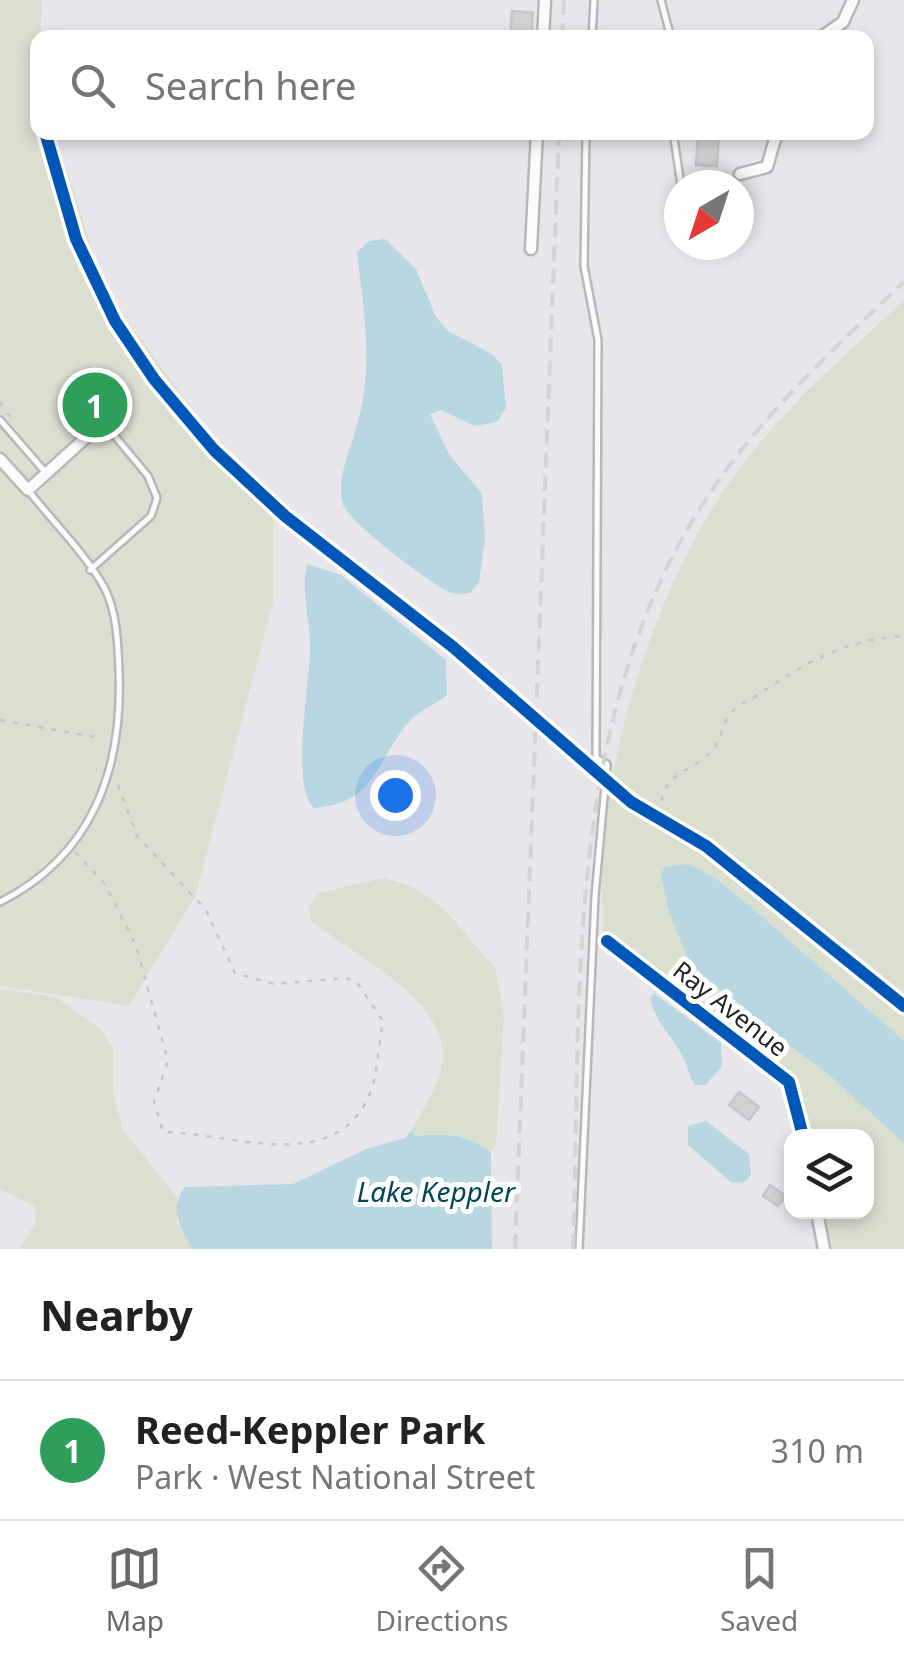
<!DOCTYPE html>
<meta charset="utf-8">
<style>
:root{--surface:#fff;--page:#f6f6f6;--text:#222;--muted:#767676;--line:#e0e0e0;--accent:#69676a}
body{margin:0;font-family:"Noto Sans",sans-serif;background:var(--page);color:var(--text)}
.controls{position:absolute;right:30px;bottom:30px;display:grid;overflow:hidden;border-radius:20px;box-shadow:0 5px 15px #0003}
.controls button{width:90px;height:90px;display:grid;place-items:center;padding:0;border:0;border-bottom:2px solid var(--line);background:var(--surface);color:var(--text);font:50px sans-serif}
.compass{position:absolute;left:664px;top:170px;width:90px;height:90px;border-radius:50%;background:var(--surface);box-shadow:0 5px 15px #0003;rotate:219deg}
.you{position:absolute;left:395px;top:795px;width:35px;height:35px;margin:-25px;border:8px solid #fff;border-radius:50%;background:#1a73e8;box-shadow:0 0 0 15px #1a73e833}
.badge{display:grid;place-items:center;width:65px;height:65px;border-radius:50%;background:var(--accent);color:#fff;font-size:32px;font-weight:700}
.pin{position:absolute;translate:-50% -50%;border:5px solid #fff;box-shadow:0 2px 10px #0006}
.list{margin:0;padding:0;list-style:none}
h2{display:flex;justify-content:space-between;align-items:center;height:130px;margin:0;padding:0 40px;font-size:42px}
h2 small{font-size:32px;font-weight:400;color:var(--muted)}
.list li{display:grid;grid-template-columns:65px 1fr auto;gap:30px;align-items:center;box-sizing:border-box;height:140px;padding:0 40px;border-top:2px solid var(--line)}
.list b{display:block;font-size:38px;white-space:nowrap}
.list p{margin:0;font-size:32px;white-space:nowrap;color:var(--muted)}
.list em{font-size:32px;font-style:normal;color:var(--muted)}
.icon{flex:none;width:55px;height:55px;fill:none;stroke:currentColor;stroke-width:2;stroke-linecap:round;stroke-linejoin:round}
.map{position:relative;flex:none;width:904px;height:1249px;overflow:hidden}
.search{position:absolute;background:var(--surface);box-shadow:0 5px 15px #0003;left:30px;right:30px;top:30px;height:110px;display:flex;align-items:center;gap:25px;box-sizing:border-box;padding:0 35px;border-radius:20px;color:var(--muted);font-size:38px}
.sheet{height:270px;background:var(--surface)}
nav{display:flex;justify-content:space-around;align-items:center;box-sizing:border-box;height:140px;border-top:2px solid var(--line);background:var(--surface);font-size:28px;color:var(--muted)}
nav a{display:grid;justify-items:center;gap:5px}
nav .on{color:var(--accent)}
.map>svg:first-child{display:block}
</style>
<div class="map">
<svg width="904" height="1249" viewBox="0 0 904 1249">
<rect width="100%" height="100%" fill="#e9e6eb"/>
<path fill="#dadfd0" d="M 0,0 L 42,0 L 38,132 L 55,133 L 106,293 L 273,516 L 273,603 L 195,897 L 129,1006 L 0,986 Z
M 904,300 L 904,1249 L 830,1249 L 824,1212 L 866,1212 L 866,1136 L 810,1136 L 803,1097 L 790,1076 L 603,932 C 603,895 599,855 605,818 C 622,706 660,588 722,493 C 771,419 840,360 904,300 Z
M 384,878 L 414,887 L 445,910 L 495,968 L 504,1014 L 496,1145 L 491,1152 C 469,1134 443,1133 416,1136 L 411,1131 C 422,1111 436,1091 441,1069 C 458,1004 353,955 311,921 L 309,906 L 318,893 Z
M 0,989 L 55,997 L 101,1029 L 113,1049 L 113,1091 L 123,1130 L 177,1197 L 177,1222 L 192,1249 L 19,1249 L 36,1222 L 34,1206 L 0,1189 Z"/>
<path fill="#b9d7e3" d="M 385,239 L 416,269 L 436,317 L 448,331 L 492,354 L 502,365 L 506,408 L 497,422 L 474,426 L 441,410 L 430,414 L 449,454 L 482,494 L 485,538 L 479,582 L 470,593 C 462,594 455,595 447,591 C 428,581 346,521 342,502 C 337,476 352,445 358,421 C 374,365 363,307 357,252 L 369,241 Z
M 307,564 L 341,575 L 446,660 L 447,695 C 434,706 421,708 409,722 C 375,761 376,804 314,808 C 290,787 310,681 310,649 C 311,622 300,590 307,564 Z
M 689,864 L 714,877 L 759,914 L 904,1041 L 904,1143 L 828,1074 L 740,1009 L 689,962 L 668,909 L 661,874 L 665,867 Z
M 654,993 L 721,1043 L 722,1066 L 706,1085 L 695,1085 C 688,1075 688,1065 682,1055 C 671,1034 655,1023 650,998 Z
M 706,1121 L 749,1154 L 751,1175 L 746,1182 L 732,1183 L 688,1145 L 688,1126 Z
M 411,1131 L 416,1136 C 443,1133 469,1134 491,1152 L 492,1249 L 192,1249 C 181,1229 168,1208 185,1187 L 293,1184 L 366,1149 L 405,1138 Z"/>
<path fill="#d2d0d3" stroke="#c9c6ca" stroke-width="2.5" d="M 512,11 L 533,13 L 531,38 L 510,38 Z
M 698,132 L 719,132 L 717,166 L 696,165 Z
M 739,1092 L 759,1107 L 749,1120 L 729,1105 Z
M 770,1185 L 786,1196 L 778,1206 L 763,1196 Z"/>
<g fill="none" stroke-linecap="round" stroke-linejoin="round">
<g stroke="#b9b7ba" stroke-width="10">
<path id="lane" d="M 661,0 L 671,38
M 592,38 L 594,0
M 673,132 L 681,185
M 0,420 L 46,473
M 90,570 L 151,516 L 157,498 L 148,476 L 105,424
M 0,902 C 92,856 123,770 119,671 C 118,645 117,611 104,587 C 85,553 52,521 28,490
M 579,1249 L 595,896 L 607,764 L 596,758 L 598,340 L 584,266 L 586,132"/>
</g>
<g stroke="#b9b7ba" stroke-width="15">
<path id="street" d="M 543,38 L 545,0
M 820,38 L 843,22 L 853,0
M 740,174 L 767,167 L 777,132
M 531,249 L 537,132
M 0,459 L 28,490 L 103,422
M 607,941 L 789,1082 L 803,1136
M 817,1212 L 824,1249"/>
</g>
<path stroke="#c6c6c6" stroke-width="2.5" stroke-dasharray="5 8" stroke-linecap="butt" d="M 0,402 L 11,418 L 9,420
M 0,720 L 94,737
M 692,836 L 681,820 L 661,812 C 659,774 690,773 711,752 C 722,741 721,723 732,712 C 739,704 749,701 758,695 C 806,662 844,640 904,636
M 75,852 L 105,884 L 136,946 L 168,1061 L 154,1102 L 163,1132 C 230,1133 332,1175 368,1098 C 378,1077 378,1044 383,1021 L 356,981 L 345,978 L 274,984 L 235,973 L 206,910 L 137,836 L 115,777"/>
<use href="#lane" stroke="#fcfbfc" stroke-width="5"/>
<use href="#street" stroke="#fcfbfc" stroke-width="10"/>
<path stroke="#d5d4d5" stroke-width="4" stroke-dasharray="15 8" stroke-linecap="butt" d="M 562,38 L 564,0
M 515,1249 L 559,132
M 573,1249 C 582,994 561,715 710,493 C 764,413 834,348 904,282"/>
<g stroke="#fff" stroke-width="19">
<path id="cycleway" d="M 45,132 L 76,239 L 115,321 L 154,379 L 214,450 L 285,516 L 453,647 L 631,802 L 706,846 L 904,1006
M 607,941 L 789,1082 L 803,1136"/>
</g>
<use href="#cycleway" stroke="#0057b8" stroke-width="12"/>
</g>
<g text-anchor="middle" dominant-baseline="central" stroke-width="10" stroke-linejoin="round" paint-order="stroke">
<g font-size="25" fill="#242225" stroke="#fff">
<text transform="translate(731 1008) rotate(38)">Ray Avenue</text>
</g>
<g font-size="28" font-style="italic" fill="#034656" stroke="#fff">
<text x="436" y="1191">Lake Keppler</text>
</g>
</g>
</svg>
<div class="controls">
<button><svg class="icon" aria-label="layers" viewBox="0 0 24 24"><path d="M12 4l9 5-9 5-9-5zM3 14l9 5 9-5"/></svg></button>
</div>
<svg class="compass" viewBox="-18 -18 36 36"><path d="M0-13l5 13h-10z" fill="#e53935"/><path d="M0 13l5-13h-10z" fill="#767676"/></svg>
<div class="you"></div>
<div class="pin badge" style="left:95px;top:405px;background:#2e9e5b">1</div>
<div class="search"><svg class="icon" aria-label="search" viewBox="0 0 24 24"><circle cx="10" cy="10" r="6"/><path d="M15 15l6 6"/></svg>Search here</div>
</div>
<section class="sheet">
<h2>Nearby<small></small></h2>
<ul class="list">
<li><span class="badge" style="background:#2e9e5b">1</span><div><b>Reed-Keppler Park</b><p>Park · West National Street</p></div><em>310 m</em></li>
</ul>
</section>
<nav>
<a class="on"><svg class="icon" aria-label="map" viewBox="0 0 24 24"><path d="M3 6l6-2 6 2 6-2v14l-6 2-6-2-6 2zM9 4v14M15 6v14"/></svg>Map</a>
<a><svg class="icon" aria-label="directions" viewBox="0 0 24 24"><path d="M12 3l9 9-9 9-9-9zM9 14v-3h6M13 9l2 2-2 2"/></svg>Directions</a>
<a><svg class="icon" aria-label="saved" viewBox="0 0 24 24"><path d="M7 4h10v16l-5-4-5 4z"/></svg>Saved</a>
</nav>
